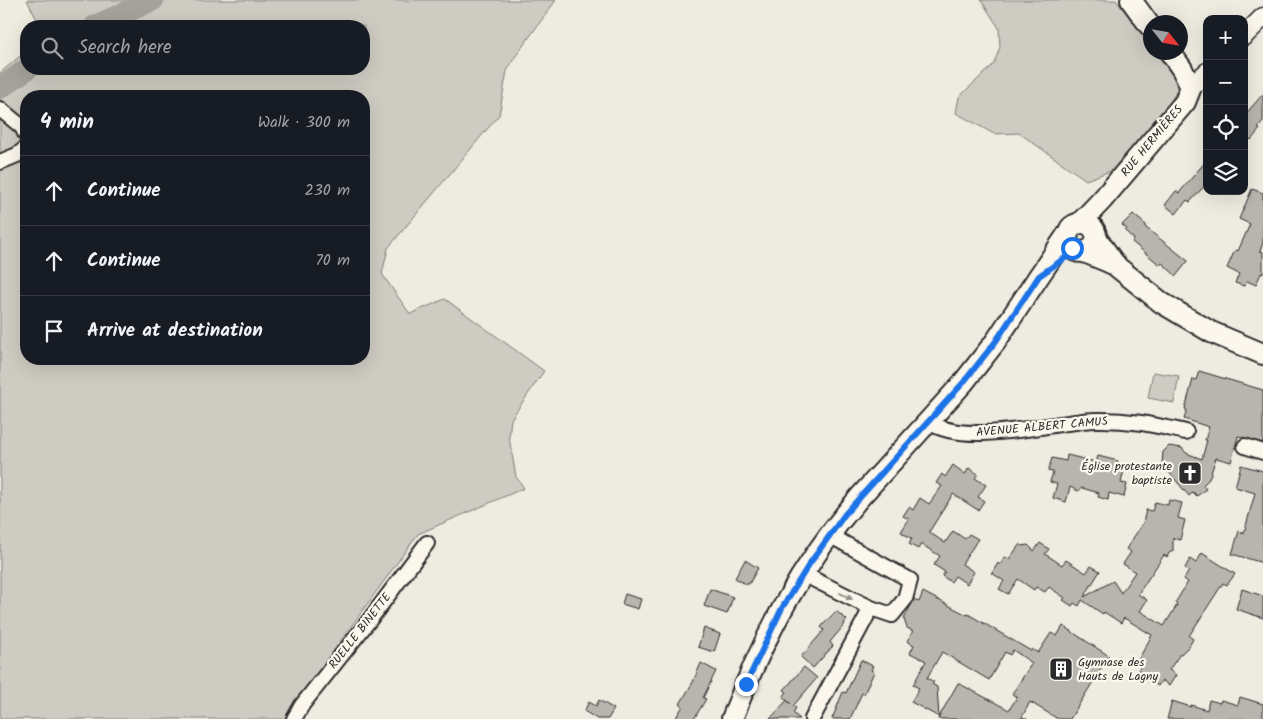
<!DOCTYPE html>
<meta charset="utf-8">
<style>
:root{--surface:#171b24;--page:#20242c;--text:#f1f3f6;--muted:#9ea1a6;--line:#363941}
body{margin:0;font-family:Kalam,sans-serif;background:var(--page);color:var(--text)}
.controls{position:absolute;right:15px;top:15px;display:grid;overflow:hidden;border-radius:10px;box-shadow:0 5px 20px #0002}
.controls button{width:45px;height:45px;display:grid;place-items:center;padding:0;border:0;border-bottom:1px solid var(--line);background:var(--surface);color:var(--text);font:25px sans-serif}
.compass{position:absolute;left:1143px;top:15px;width:45px;height:45px;border-radius:50%;background:var(--surface);box-shadow:0 5px 20px #0002;rotate:121deg}
.stop{position:absolute;width:15px;height:15px;margin:-11px;border:4px solid #1a73e8;border-radius:50%;background:#fff}
.stop.end{background:#1a73e8;border-color:#fff;box-shadow:0 1px 5px #0008}
.list{margin:0;padding:0;list-style:none}
h2{display:flex;justify-content:space-between;align-items:center;height:65px;margin:0;padding:0 20px;font-size:21px}
h2 small{font-size:16px;font-weight:400;color:var(--muted)}
.list li{display:grid;grid-template-columns:32px 1fr auto;gap:15px;align-items:center;box-sizing:border-box;height:70px;padding:0 20px;border-top:1px solid var(--line)}
.list b{display:block;font-size:19px;white-space:nowrap}
.list em{font-size:16px;font-style:normal;color:var(--muted)}
.icon{flex:none;width:28px;height:28px;fill:none;stroke:currentColor;stroke-width:2;stroke-linecap:round;stroke-linejoin:round}
.map{position:relative;flex:none;width:1263px;height:719px;overflow:hidden}
.search{position:absolute;background:var(--surface);box-shadow:0 5px 20px #0002;left:20px;top:20px;width:350px;height:55px;display:flex;align-items:center;gap:12px;box-sizing:border-box;padding:0 18px;border-radius:20px;color:var(--muted);font-size:19px}
.panel{position:absolute;background:var(--surface);box-shadow:0 5px 20px #0002;left:20px;top:90px;width:350px;height:275px;border-radius:20px}
.map>svg:first-child{display:block}
</style>
<div class="map">
<svg width="1263" height="719" viewBox="0 0 1263 719">
<rect width="100%" height="100%" fill="#eeebe0"/>
<filter id="ink" filterUnits="userSpaceOnUse"><feTurbulence type="fractalNoise" baseFrequency=".02" numOctaves="2"/><feDisplacementMap in="SourceGraphic" scale="10" xChannelSelector="R" yChannelSelector="G"/><feConvolveMatrix kernelMatrix="1 2 1 2 8 2 1 2 1" color-interpolation-filters="sRGB"/></filter>
<g filter="url(#ink)">
<path fill="#cecbc2" stroke="#7c7b76" fill-rule="evenodd" d="M 27,0 L 556,0 L 515,57 L 507,71 L 499,115 L 388,248 L 382,274 L 410,314 L 445,299 L 544,371 L 511,419 L 509,437 L 516,477 L 524,488 L 418,534 L 284,719 L 0,719 L 0,73 L 26,51 L 26,69 L 364,69 L 364,26 L 40,26 ZM 26,96 L 364,96 L 364,359 L 26,359 Z
M 981,0 L 1116,0 L 1150,45 L 1150,52 L 1156,53 L 1175,77 L 1177,90 L 1168,107 L 1116,169 L 1086,180 L 1019,133 L 994,134 L 956,113 L 959,97 L 994,64 L 1000,47 L 999,28 Z
M 1153,372 L 1179,376 L 1174,403 L 1148,398 Z"/>
<g fill="none" stroke-linecap="round" stroke-linejoin="round">
<path stroke="#a4a29a" stroke-width="22" d="M 95,26 L 153,0
M 0,88 L 27,69"/>
</g>
<path fill="#b8b5ae" stroke="#2b2b2b" fill-rule="evenodd" d="M 1263,94 L 1263,122 L 1258,128 L 1260,129 L 1251,140 L 1244,134 L 1244,116 Z
M 1207,160 L 1207,183 L 1190,202 L 1187,200 L 1176,214 L 1165,205 L 1176,191 L 1179,193 Z
M 1252,189 L 1263,193 L 1263,243 L 1260,251 L 1263,252 L 1263,274 L 1261,273 L 1256,285 L 1247,281 L 1244,286 L 1235,283 L 1239,274 L 1227,268 L 1235,250 L 1238,251 L 1250,224 L 1239,219 Z
M 1133,214 L 1146,225 L 1145,227 L 1188,261 L 1176,276 L 1162,263 L 1160,265 L 1132,242 L 1134,239 L 1125,231 L 1127,229 L 1122,225 Z
M 1199,371 L 1263,390 L 1263,443 L 1238,436 L 1231,462 L 1216,458 L 1209,479 L 1203,485 L 1206,489 L 1197,496 L 1193,492 L 1189,496 L 1162,464 L 1163,452 L 1169,446 L 1182,448 L 1186,453 L 1202,459 L 1207,440 L 1205,440 L 1209,427 L 1184,419 L 1187,410 L 1185,409 L 1193,379 L 1196,380 Z
M 1067,455 L 1096,462 L 1098,456 L 1118,461 L 1116,468 L 1124,470 L 1121,483 L 1127,484 L 1124,497 L 1109,493 L 1108,500 L 1098,497 L 1099,493 L 1082,488 L 1078,491 L 1070,487 L 1066,502 L 1053,498 L 1057,484 L 1050,482 L 1053,472 L 1048,471 L 1052,458 L 1066,461 Z
M 953,465 L 965,474 L 969,468 L 978,474 L 975,478 L 986,485 L 978,497 L 984,501 L 978,510 L 953,494 L 929,532 L 945,543 L 953,531 L 965,539 L 969,534 L 978,539 L 962,564 L 974,572 L 967,584 L 955,576 L 951,582 L 942,576 L 945,572 L 934,565 L 940,556 L 921,544 L 918,549 L 909,544 L 912,539 L 901,532 L 909,519 L 903,516 L 909,507 L 913,510 L 920,498 L 929,504 L 942,486 L 936,483 L 942,474 L 945,477 Z
M 1241,465 L 1263,471 L 1263,563 L 1232,554 L 1239,531 L 1244,533 L 1255,493 L 1235,487 Z
M 1169,500 L 1182,503 L 1178,518 L 1185,520 L 1180,540 L 1173,538 L 1173,551 L 1169,553 L 1167,557 L 1164,555 L 1138,594 L 1147,600 L 1140,611 L 1164,626 L 1177,605 L 1175,603 L 1188,582 L 1184,579 L 1189,571 L 1185,568 L 1190,559 L 1196,563 L 1202,553 L 1235,574 L 1227,585 L 1223,583 L 1189,636 L 1193,639 L 1188,648 L 1187,648 L 1182,653 L 1180,654 L 1169,670 L 1176,675 L 1169,686 L 1162,680 L 1158,686 L 1149,680 L 1148,682 L 1136,674 L 1141,665 L 1137,662 L 1152,635 L 1124,618 L 1121,623 L 1104,612 L 1103,614 L 1082,600 L 1079,606 L 1074,603 L 1072,606 L 1063,600 L 1065,598 L 1049,587 L 1045,592 L 1036,587 L 1034,590 L 1018,579 L 1008,594 L 999,589 L 1004,581 L 992,573 L 998,563 L 1000,565 L 1005,557 L 1009,559 L 1020,544 L 1022,546 L 1028,545 L 1034,551 L 1040,543 L 1049,549 L 1045,554 L 1062,565 L 1066,560 L 1086,573 L 1091,566 L 1100,571 L 1084,597 L 1113,581 L 1121,593 L 1135,572 L 1123,564 L 1131,552 L 1126,549 L 1143,523 L 1146,510 L 1152,511 L 1155,502 L 1168,505 Z
M 745,560 L 758,568 L 749,584 L 745,584 L 735,578 Z
M 710,589 L 733,597 L 727,614 L 704,606 Z
M 1242,589 L 1263,596 L 1263,618 L 1236,609 Z
M 923,592 L 967,615 L 968,614 L 1031,651 L 1032,649 L 1038,653 L 1051,633 L 1057,636 L 1063,626 L 1109,656 L 1070,719 L 1058,719 L 1030,702 L 1022,717 L 1027,719 L 938,719 L 939,717 L 911,702 L 919,688 L 913,685 L 926,661 L 910,653 L 914,645 L 907,641 L 913,631 L 907,628 L 904,619 L 914,599 L 919,602 ZM 1013,650 L 1032,663 L 1012,694 L 1017,697 L 1009,710 L 958,683 L 939,717 L 937,687 L 932,684 L 934,682 L 927,678 L 942,652 L 989,680 L 1005,652 L 1010,655 Z
M 625,594 L 641,599 L 638,609 L 622,604 Z
M 836,611 L 847,620 L 844,623 L 845,624 L 830,642 L 833,646 L 813,668 L 801,657 L 824,630 L 821,627 Z
M 704,628 L 720,634 L 714,652 L 698,647 Z
M 861,660 L 873,666 L 871,670 L 874,672 L 864,694 L 862,693 L 850,719 L 832,719 L 843,692 L 846,693 Z
M 701,663 L 716,671 L 703,698 L 706,699 L 694,719 L 675,719 L 683,706 L 680,704 L 693,682 Z
M 804,667 L 817,678 L 793,706 L 796,708 L 793,713 L 800,719 L 770,719 L 787,700 L 791,704 L 783,697 L 787,692 L 784,690 Z
M 1240,697 L 1263,704 L 1263,719 L 1167,719 L 1172,701 L 1191,707 L 1191,705 L 1207,710 L 1209,700 L 1220,703 L 1221,700 L 1238,705 Z
M 599,700 L 614,709 L 608,719 L 597,719 L 584,711 L 589,702 L 596,706 Z"/>
<g fill="none" stroke-linecap="round" stroke-linejoin="round">
<g stroke="#2b2b2b" stroke-width="18">
<path id="minor" d="M 0,109 L 22,127 L 26,135
M 0,162 L 17,155 L 26,148
M 929,422 C 966,447 1051,422 1095,420 C 1129,419 1154,425 1186,432
M 1245,446 L 1263,452
M 803,574 L 871,608 L 892,615 L 905,599 L 910,580 L 840,541 L 830,534
M 294,719 L 302,705 L 371,618 L 427,543
M 812,719 L 871,608"/>
</g>
<g stroke="#2b2b2b" stroke-width="21">
<path id="tertiary" d="M 1244,36 L 1263,17
M 1191,87 L 1207,72"/>
</g>
<g stroke="#2b2b2b" stroke-width="24">
<path id="secondary" d="M 1131,0 L 1150,26
M 1080,223 L 1102,200 L 1185,102 L 1191,87 L 1182,69 L 1170,52
M 1097,239 L 1116,266 L 1162,303 L 1211,332 L 1263,354
M 1083,252 C 1106,248 1096,217 1077,224 C 1073,225 1070,228 1069,231 C 1066,236 1067,242 1070,246 C 1071,248 1073,250 1076,251 C 1081,253 1078,251 1083,252 C 1094,255 1105,261 1116,265
M 732,719 C 763,637 802,564 859,498 L 963,383 L 996,341 L 1039,276 L 1067,235"/>
</g>
<use href="#minor" stroke="#fbf7ec" stroke-width="14"/>
<use href="#tertiary" stroke="#fbf7ec" stroke-width="18"/>
<use href="#secondary" stroke="#fbf7ec" stroke-width="20"/>
</g>
<defs><path id="oneway-solid" d="M-6-.8H1V-3.2L6.5 0L1 3.2V.8H-6Z" transform="scale(1.25)"/></defs>
<use fill="#93918c" href="#oneway-solid" transform="translate(846 596) rotate(27)"/>
</g>
<g fill="none" stroke-linecap="round" stroke-linejoin="round" filter="url(#ink)">
<path stroke="#1a73e8" stroke-width="6" d="M 746,684 L 782,608 L 810,563 L 845,514 L 963,383 L 996,341 L 1039,276 L 1075,251 L 1072,248"/>
</g>
<defs>
<g id="church-square" transform="scale(1.25)"><rect x="-9" y="-9" width="18" height="18" rx="4" fill="#2b2b2b" stroke="#fbf7ec"/><path d="M-1.2-6h2.4v3.5h3.3v2.4h-3.3V6h-2.4V-.1h-3.3v-2.4h3.3Z" fill="#fff"/></g>
<g id="building-square" transform="scale(1.25)"><rect x="-9" y="-9" width="18" height="18" rx="4" fill="#2b2b2b" stroke="#fbf7ec"/><path d="M-4-6H4V6H1V3H-1V6H-4ZM-2.5-4.3h1.7v1.8h-1.7ZM.8-4.3h1.7v1.8H.8ZM-2.5-1h1.7V.8h-1.7ZM.8-1h1.7V.8H.8Z" fill="#fff"/></g>
</defs>
<g fill-rule="evenodd">
<use href="#church-square" x="1190" y="473"/>
<use href="#building-square" x="1061" y="669"/>
</g>
<g text-anchor="middle" dominant-baseline="central" stroke-width="4.5" stroke-linejoin="round" paint-order="stroke">
<g font-size="12" fill="#2b2b2b" stroke="#fbf7ec">
<text transform="translate(1152 141) rotate(-50)">RUE HERMIÈRES</text>
<text transform="translate(1042 427) rotate(-5)">AVENUE ALBERT CAMUS</text>
<text transform="translate(360 631) rotate(-52)">RUELLE BINETTE</text>
</g>
<g font-size="12" fill="#2b2b2b" stroke="#fbf7ec" text-anchor="end">
<text x="1172" y="466">Église protestante<tspan x="1172" dy="14">baptiste</tspan></text>
<text x="1078" y="662" text-anchor="start">Gymnase des<tspan x="1078" dy="14">Hauts de Lagny</tspan></text>
</g>
</g>
</svg>
<div class="controls">
<button>+</button>
<button>−</button>
<button><svg class="icon" aria-label="locate" viewBox="0 0 24 24"><circle cx="12" cy="12" r="6"/><path d="M12 2v4M12 18v4M2 12h4M18 12h4"/></svg></button>
<button><svg class="icon" aria-label="layers" viewBox="0 0 24 24"><path d="M12 4l9 5-9 5-9-5zM3 14l9 5 9-5"/></svg></button>
</div>
<svg class="compass" viewBox="-18 -18 36 36"><path d="M0-13l5 13h-10z" fill="#e53935"/><path d="M0 13l5-13h-10z" fill="#9ea1a6"/></svg>
<div class="stop" style="left:1072px;top:248px"></div>
<div class="stop end" style="left:746px;top:684px"></div>
<div class="search"><svg class="icon" aria-label="search" viewBox="0 0 24 24"><circle cx="10" cy="10" r="6"/><path d="M15 15l6 6"/></svg>Search here</div>
<section class="panel">
<h2>4 min<small>Walk · 300 m</small></h2>
<ul class="list">
<li><svg class="icon" aria-label="ahead" viewBox="0 0 24 24"><path d="M12 20V5M6 11l6-6 6 6"/></svg><div><b>Continue</b></div><em>230 m</em></li>
<li><svg class="icon" aria-label="ahead" viewBox="0 0 24 24"><path d="M12 20V5M6 11l6-6 6 6"/></svg><div><b>Continue</b></div><em>70 m</em></li>
<li><svg class="icon" aria-label="arrive" viewBox="0 0 24 24"><path d="M6 21V4h12l-3 4 3 4H6"/></svg><div><b>Arrive at destination</b></div></li>
</ul>
</section>
</div>
